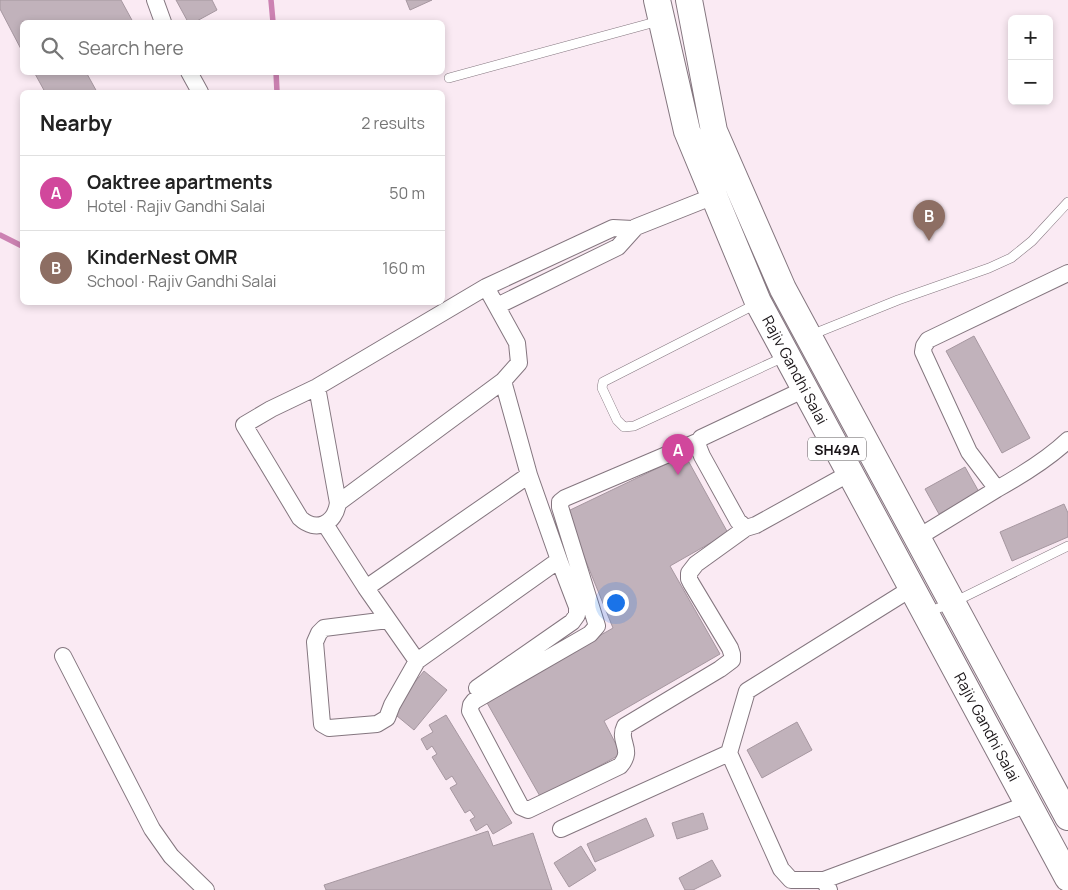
<!DOCTYPE html>
<meta charset="utf-8">
<style>
:root{--surface:#fff;--page:#f6f6f6;--text:#222;--muted:#767676;--line:#e0e0e0;--accent:#a12981}
body{margin:0;font-family:Manrope,sans-serif;background:var(--page);color:var(--text)}
.controls{position:absolute;right:15px;top:15px;display:grid;overflow:hidden;border-radius:8px;box-shadow:0 2px 8px #0003}
.controls button{width:45px;height:45px;display:grid;place-items:center;padding:0;border:0;border-bottom:1px solid var(--line);background:var(--surface);color:var(--text);font:25px sans-serif}
.you{position:absolute;left:615px;top:602px;width:18px;height:18px;margin:-12px;border:4px solid #fff;border-radius:50%;background:#1a73e8;box-shadow:0 0 0 8px #1a73e833}
.badge{display:grid;place-items:center;width:32px;height:32px;border-radius:50%;background:var(--accent);color:#fff;font-size:16px;font-weight:700}
.pin{position:absolute;translate:-50% -41px;filter:drop-shadow(0 1px 2px #0008)}
.pin::after{content:'';position:absolute;top:26px;width:18px;height:15px;background:inherit;clip-path:polygon(0 0,100% 0,50% 100%)}
.list{margin:0;padding:0;list-style:none}
h2{display:flex;justify-content:space-between;align-items:center;height:65px;margin:0;padding:0 20px;font-size:21px}
h2 small{font-size:16px;font-weight:400;color:var(--muted)}
.list li{display:grid;grid-template-columns:32px 1fr auto;gap:15px;align-items:center;box-sizing:border-box;height:75px;padding:0 20px;border-top:1px solid var(--line)}
.list b{display:block;font-size:19px;white-space:nowrap}
.list p{margin:0;font-size:16px;white-space:nowrap;color:var(--muted)}
.list em{font-size:16px;font-style:normal;color:var(--muted)}
.icon{flex:none;width:28px;height:28px;fill:none;stroke:currentColor;stroke-width:2;stroke-linecap:round;stroke-linejoin:round}
.map{position:relative;flex:none;width:1068px;height:890px;overflow:hidden}
.search{position:absolute;background:var(--surface);box-shadow:0 2px 8px #0003;left:20px;top:20px;width:425px;height:55px;display:flex;align-items:center;gap:12px;box-sizing:border-box;padding:0 18px;border-radius:8px;color:var(--muted);font-size:19px}
.panel{position:absolute;background:var(--surface);box-shadow:0 2px 8px #0003;left:20px;top:90px;width:425px;height:215px;border-radius:8px}
.map>svg:first-child{display:block}
</style>
<div class="map">
<svg width="1068" height="890" viewBox="0 0 1068 890">
<rect width="100%" height="100%" fill="#faeaf3"/>
<g fill="none" stroke-linecap="round" stroke-linejoin="round">
<path stroke="#cc82b2" stroke-width="5.5" d="M 271,0 L 273,22
M 276,72 L 277,92
M 0,235 L 22,246"/>
</g>
<path fill="#c1b2bb" stroke="#a697a0" d="M 0,0 L 121,0 L 133,22 L 22,22 L 22,51 L 0,9 Z
M 176,0 L 212,0 L 217,10 L 195,22 L 188,22 Z
M 406,0 L 432,0 L 410,10 Z
M 34,72 L 86,72 L 97,92 L 45,92 Z
M 974,336 L 1030,438 L 1002,453 L 946,351 Z
M 685,455 L 728,533 L 670,566 L 720,654 L 604,721 L 621,754 L 541,798 L 486,701 L 613,628 L 566,512 Z
M 965,467 L 979,492 L 939,514 L 925,489 Z
M 1064,504 L 1068,513 L 1068,537 L 1012,561 L 1000,532 Z
M 424,671 L 447,690 L 414,730 L 391,711 Z
M 446,715 L 512,823 L 493,834 L 487,824 L 476,831 L 470,820 L 475,817 L 470,810 L 465,813 L 450,788 L 457,784 L 452,776 L 446,780 L 432,757 L 437,754 L 432,746 L 427,750 L 421,739 L 433,732 L 429,725 Z
M 797,722 L 812,750 L 762,778 L 747,750 Z
M 703,813 L 708,829 L 677,839 L 672,823 Z
M 646,818 L 654,836 L 595,862 L 587,844 Z
M 488,831 L 493,846 L 533,833 L 552,890 L 326,890 L 324,885 Z
M 581,846 L 596,870 L 569,887 L 554,863 Z
M 712,860 L 721,876 L 693,890 L 685,890 L 679,878 Z"/>
<g fill="none" stroke-linecap="round" stroke-linejoin="round">
<g stroke="#84767f" stroke-width="10">
<path id="service" d="M 449,78 L 659,21
M 756,304 L 603,382 L 602,388 L 617,420 L 624,427 L 634,426 L 784,357
M 811,335 L 898,300 L 989,268 L 1011,258 L 1032,241 L 1068,202
M 928,612 L 952,603 L 1068,546"/>
</g>
<g stroke="#84767f" stroke-width="18">
<path id="minor" d="M 155,0 L 163,22
M 189,72 L 200,92
M 1068,273 L 928,340 L 924,346 L 923,352 L 969,452 L 997,489 C 1022,475 1047,460 1068,440
M 497,306 L 618,247 L 636,227 L 714,196
M 317,387 L 338,503 C 335,524 316,533 300,518 L 244,425 L 271,409 L 317,387 L 486,287 L 613,228 L 633,229
M 805,389 L 701,438 L 699,441 L 698,446 L 702,456 L 738,521 L 746,528 L 756,525 L 850,473
M 699,441 L 565,498 L 560,502 L 560,507 L 597,626 L 590,634 L 474,701 L 471,705 L 470,711 L 521,807 L 528,810 L 620,766 C 635,749 617,742 625,726 L 720,669 L 732,660 L 732,654 L 730,648 L 691,583 L 689,579 L 689,573 L 696,564 L 746,528
M 338,503 L 503,381 L 519,363 L 517,343 L 486,287
M 325,524 L 366,588 L 417,661
M 917,538 L 997,489
M 366,588 L 529,475 L 503,381
M 388,620 L 324,628 L 319,633 L 315,642 L 322,724 L 329,728 L 377,724 L 387,718 L 392,705 L 417,661 L 559,560 L 529,475
M 63,656 L 152,829 L 171,856 L 206,890
M 477,688 L 572,622 L 577,615 L 577,607 L 559,560
M 561,829 L 729,753
M 824,880 L 1028,804
M 829,890 L 824,880 L 791,880 L 781,869 L 729,753 L 747,691 L 912,588"/>
</g>
<g stroke="#84767f" stroke-width="28">
<path id="primary" d="M 657,0 L 687,131 L 758,302 L 1068,878
M 689,0 L 714,131 L 783,289 L 1068,817"/>
</g>
<use href="#service" stroke="#fff" stroke-width="9"/>
<use href="#minor" stroke="#fff" stroke-width="16"/>
<use href="#primary" stroke="#fff" stroke-width="26"/>
</g>
<g text-anchor="middle" dominant-baseline="central" stroke-width="4.5" stroke-linejoin="round" paint-order="stroke">
<rect fill="#fff" stroke="#5f5b5d" stroke-width="1" x="808" y="437.5" width="58" height="23" rx="4"/>
<g font-size="14" font-weight="bold" fill="#1a1518">
<text x="837" y="449">SH49A</text>
</g>
<g font-size="15" fill="#1a1518" stroke="#fff">
<text transform="translate(795 370) rotate(62)">Rajiv Gandhi Salai</text>
<text transform="translate(987 727) rotate(62)">Rajiv Gandhi Salai</text>
</g>
</g>
</svg>
<div class="controls">
<button>+</button>
<button>−</button>
</div>
<div class="you"></div>
<div class="pin badge" style="left:678px;top:475px;background:#d1479c">A</div>
<div class="pin badge" style="left:929px;top:241px;background:#8d6e63">B</div>
<div class="search"><svg class="icon" aria-label="search" viewBox="0 0 24 24"><circle cx="10" cy="10" r="6"/><path d="M15 15l6 6"/></svg>Search here</div>
<section class="panel">
<h2>Nearby<small>2 results</small></h2>
<ul class="list">
<li><span class="badge" style="background:#d1479c">A</span><div><b>Oaktree apartments</b><p>Hotel · Rajiv Gandhi Salai</p></div><em>50 m</em></li>
<li><span class="badge" style="background:#8d6e63">B</span><div><b>KinderNest OMR</b><p>School · Rajiv Gandhi Salai</p></div><em>160 m</em></li>
</ul>
</section>
</div>
